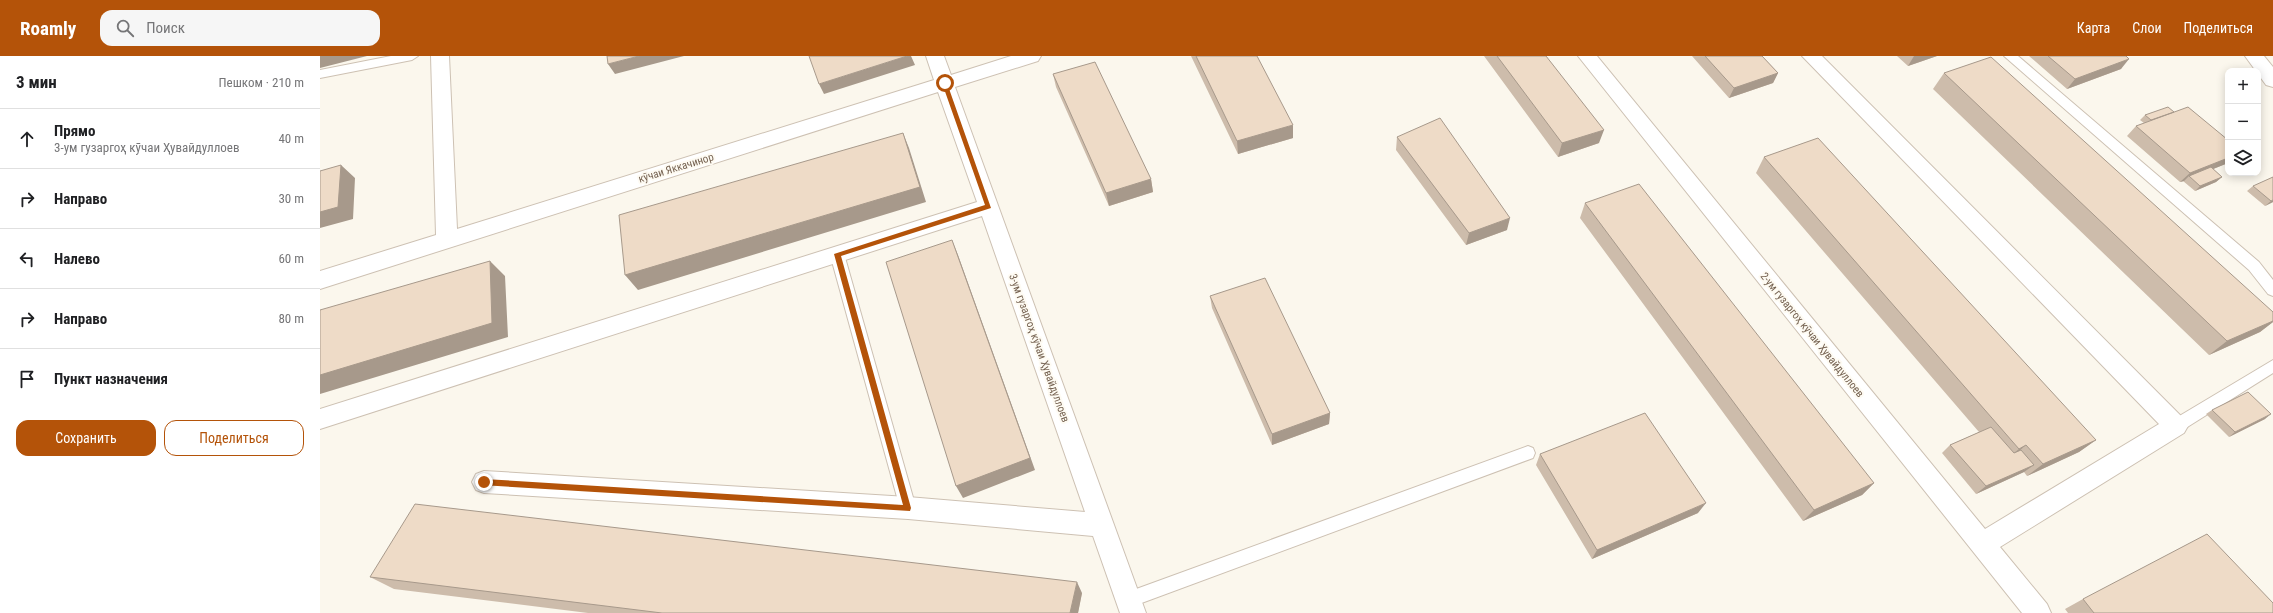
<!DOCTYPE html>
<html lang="ru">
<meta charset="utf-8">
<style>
:root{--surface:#fff;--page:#f6f6f6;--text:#202124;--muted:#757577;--line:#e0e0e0;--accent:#b45309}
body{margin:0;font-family:"Roboto Condensed",sans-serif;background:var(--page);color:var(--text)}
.controls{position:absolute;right:12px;top:12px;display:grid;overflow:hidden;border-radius:8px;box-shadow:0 2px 10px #0003}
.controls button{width:36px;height:36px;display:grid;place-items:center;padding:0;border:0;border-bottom:1px solid var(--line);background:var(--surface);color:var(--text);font:20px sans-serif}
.stop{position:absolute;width:12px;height:12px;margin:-9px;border:3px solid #b45309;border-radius:50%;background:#fff}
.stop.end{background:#b45309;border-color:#fff;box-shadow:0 1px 4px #0008}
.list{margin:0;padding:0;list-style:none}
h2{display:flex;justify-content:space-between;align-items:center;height:52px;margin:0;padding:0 16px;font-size:17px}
h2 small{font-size:13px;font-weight:400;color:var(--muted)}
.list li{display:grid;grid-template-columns:26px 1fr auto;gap:12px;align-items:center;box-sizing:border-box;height:60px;padding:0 16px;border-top:1px solid var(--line)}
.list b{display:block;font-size:15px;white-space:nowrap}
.list p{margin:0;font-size:13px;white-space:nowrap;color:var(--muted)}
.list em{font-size:13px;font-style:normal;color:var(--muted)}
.actions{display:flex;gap:8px;padding:12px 16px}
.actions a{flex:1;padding:9px 0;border:1px solid var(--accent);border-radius:12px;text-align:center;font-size:14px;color:var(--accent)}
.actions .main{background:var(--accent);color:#fff}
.icon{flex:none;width:22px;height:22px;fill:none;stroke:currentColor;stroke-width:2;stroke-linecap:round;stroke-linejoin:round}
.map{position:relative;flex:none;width:1953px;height:557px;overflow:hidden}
header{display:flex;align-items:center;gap:24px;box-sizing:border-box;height:56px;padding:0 20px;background:var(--accent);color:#fff}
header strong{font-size:19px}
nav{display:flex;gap:22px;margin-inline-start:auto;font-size:14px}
.search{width:280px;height:36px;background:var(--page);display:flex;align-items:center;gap:10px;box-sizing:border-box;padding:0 14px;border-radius:12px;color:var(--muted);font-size:15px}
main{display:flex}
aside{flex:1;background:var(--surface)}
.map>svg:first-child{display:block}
</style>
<header>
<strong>Roamly</strong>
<div class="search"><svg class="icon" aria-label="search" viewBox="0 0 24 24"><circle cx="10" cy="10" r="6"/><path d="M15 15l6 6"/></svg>Поиск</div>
<nav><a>Карта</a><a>Слои</a><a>Поделиться</a></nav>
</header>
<main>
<aside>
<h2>3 мин<small>Пешком · 210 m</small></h2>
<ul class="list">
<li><svg class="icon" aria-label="ahead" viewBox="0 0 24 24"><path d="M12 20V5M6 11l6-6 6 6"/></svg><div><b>Прямо</b><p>3-ум гузаргоҳ кӯчаи Ҳувайдуллоев</p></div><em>40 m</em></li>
<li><svg class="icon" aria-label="right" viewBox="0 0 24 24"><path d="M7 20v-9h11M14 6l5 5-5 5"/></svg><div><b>Направо</b></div><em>30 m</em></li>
<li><svg class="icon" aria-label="left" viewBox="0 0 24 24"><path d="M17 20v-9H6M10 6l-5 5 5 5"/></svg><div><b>Налево</b></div><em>60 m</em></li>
<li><svg class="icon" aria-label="right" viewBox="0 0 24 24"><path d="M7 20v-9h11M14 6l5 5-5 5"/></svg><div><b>Направо</b></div><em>80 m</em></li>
<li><svg class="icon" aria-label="arrive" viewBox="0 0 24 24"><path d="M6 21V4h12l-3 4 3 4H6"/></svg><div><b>Пункт назначения</b></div></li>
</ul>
<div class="actions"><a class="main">Сохранить</a><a>Поделиться</a></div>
</aside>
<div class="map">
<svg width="1953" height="557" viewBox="0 0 1953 557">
<rect width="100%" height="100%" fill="#fbf7ed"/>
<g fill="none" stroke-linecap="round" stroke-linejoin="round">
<g stroke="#cdc1b3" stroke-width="2">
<path id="service" d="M 71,0 L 98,0 L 92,4 L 0,22 L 0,14 Z
M 1684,0 L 1698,0 L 1939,206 L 1953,224 L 1953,240 L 1948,238 L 1929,214 Z
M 517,193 L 522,194 L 524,198 L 596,452 L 593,457 L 588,459 L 583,457 L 580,452 L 510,198 L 512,194 Z
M 1953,304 L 1953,317 L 1861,375 L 1856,377 L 1851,375 L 1849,370 L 1851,365 Z
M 1208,390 L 1213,392 L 1215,397 L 1213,402 L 808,552 L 802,550 L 800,544 L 802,538 L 808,536 Z"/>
</g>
<g stroke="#cdc1b3" stroke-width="2">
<path id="minor" d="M 111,0 L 129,0 L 137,173 L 614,24 L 606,0 L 624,0 L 631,19 L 691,0 L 721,0 L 718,5 L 635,31 L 826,557 L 800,557 L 773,480 L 588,463 L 164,437 L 156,434 L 152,426 L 156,418 L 164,415 L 588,441 L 765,456 L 662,160 L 0,373 L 0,353 L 657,146 L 618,36 L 0,233 L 0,215 L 116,179 Z
M 1258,0 L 1277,0 L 1665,473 L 1839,368 L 1482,0 L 1502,0 L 1864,363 L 1868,370 L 1864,377 L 1680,491 L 1727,548 L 1731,557 L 1702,557 Z
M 1925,0 L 1944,0 L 1953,11 L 1953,31 L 1946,29 Z"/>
</g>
<use href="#service" fill="#fff" fill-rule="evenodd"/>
<use href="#minor" fill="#fff" fill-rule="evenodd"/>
</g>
<path fill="#cdbcab" d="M 871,0 L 937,0 L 973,82 L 918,98 Z
M 1164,0 L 1226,0 L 1279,87 L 1238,101 Z
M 1372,0 L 1442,0 L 1458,17 L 1453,27 L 1409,42 Z
M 1577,0 L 1617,0 L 1588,10 Z
M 1709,0 L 1806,0 L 1801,13 L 1747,33 Z
M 1624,17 L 1953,256 L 1953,266 L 1940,276 L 1889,299 L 1613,33 Z
M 733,18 L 831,123 L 833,136 L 789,150 L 736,31 Z
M 1854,56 L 1908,84 L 1908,107 L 1893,113 L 1902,121 L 1896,126 L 1875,135 L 1863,125 L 1864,125 L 1860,126 L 1807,80 L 1816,70 L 1824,67 L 1820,64 L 1825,59 Z
M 1077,81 L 1187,174 L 1146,189 L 1076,94 Z
M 1444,101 L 1776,384 L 1759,396 L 1707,420 L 1704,416 L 1656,438 L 1622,397 L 1630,389 L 1659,376 L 1436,117 Z
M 1933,130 L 1953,146 L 1945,150 L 1927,135 Z
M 1265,147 L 1554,427 L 1542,439 L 1483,465 L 1260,162 Z
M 890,240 L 1010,357 L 1009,368 L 952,389 L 892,252 Z
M 1892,354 L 1945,363 L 1909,381 L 1886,358 Z
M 1220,398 L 1378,457 L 1272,503 L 1216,409 Z
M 50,521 L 762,537 L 758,557 L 268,557 L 74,533 Z
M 1763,543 L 1953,557 L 1748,557 L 1745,553 Z"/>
<path fill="#a7998b" d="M 0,0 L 47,0 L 0,12 Z
M 319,0 L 364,0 L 295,18 L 288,8 Z
M 587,0 L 591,0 L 595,9 L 504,38 L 499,28 Z
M 1594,0 L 1617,0 L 1588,10 Z
M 1809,3 L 1801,13 L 1747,33 L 1755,23 Z
M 1458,17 L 1453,27 L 1409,42 L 1414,32 Z
M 973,69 L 973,82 L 918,98 L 917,85 Z
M 1284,74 L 1279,87 L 1238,101 L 1242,87 Z
M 583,77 L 589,92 L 606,146 L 318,234 L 305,219 Z
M 1908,102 L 1908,107 L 1871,122 L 1869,120 L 1864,125 L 1860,126 L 1870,117 Z
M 21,109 L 35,122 L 33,163 L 0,172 L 0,156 Z
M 1902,121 L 1896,126 L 1875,135 L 1880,130 Z
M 831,123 L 833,136 L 789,150 L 786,137 Z
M 1953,144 L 1953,146 L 1945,150 L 1951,145 Z
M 1190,162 L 1187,174 L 1146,189 L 1149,177 Z
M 632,184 L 638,199 L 715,414 L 643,442 L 636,430 Z
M 170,205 L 185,220 L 188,281 L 0,338 L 0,319 Z
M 1953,265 L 1953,266 L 1940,276 L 1889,299 L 1907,285 Z
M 1010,357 L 1009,368 L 952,389 L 952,378 Z
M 1951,358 L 1945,363 L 1909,381 L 1915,376 Z
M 1776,384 L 1759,396 L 1707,420 L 1723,408 Z
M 1706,389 L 1691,402 L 1684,405 L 1699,393 Z
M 1714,409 L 1704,416 L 1656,438 L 1666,430 Z
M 1554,427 L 1542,439 L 1483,465 L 1494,454 Z
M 1386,447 L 1378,457 L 1272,503 L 1277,494 Z
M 757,526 L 762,537 L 758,557 L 750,557 Z"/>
<path fill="#eedbc7" stroke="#a7998b" d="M 287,0 L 319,0 L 288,8 Z
M 489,0 L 587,0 L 499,28 Z
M 876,0 L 937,0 L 973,69 L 917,85 Z
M 1177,0 L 1226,0 L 1284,74 L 1242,87 Z
M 1385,0 L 1442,0 L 1458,17 L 1414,32 Z
M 1728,0 L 1806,0 L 1809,3 L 1755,23 Z
M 1671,1 L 1953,256 L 1953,265 L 1907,285 L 1624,17 Z
M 775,6 L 831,123 L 786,137 L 733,18 Z
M 1848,51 L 1854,56 L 1831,64 L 1825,59 Z
M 1868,51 L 1908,84 L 1908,102 L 1870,117 L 1816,70 Z
M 1120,62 L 1190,162 L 1149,177 L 1077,81 Z
M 583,77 L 600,131 L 305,219 L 299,159 Z
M 1498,82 L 1776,384 L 1723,408 L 1706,389 L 1699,393 L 1444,101 Z
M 21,109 L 18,151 L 0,156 L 0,115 Z
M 1891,111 L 1902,121 L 1880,130 L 1869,120 Z
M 1953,121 L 1953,144 L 1951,145 L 1933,130 Z
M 1319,128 L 1554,427 L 1494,454 L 1265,147 Z
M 632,184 L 710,402 L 636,430 L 566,206 Z
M 170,205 L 172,267 L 0,319 L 0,254 Z
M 945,222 L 1010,357 L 952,378 L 890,240 Z
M 1928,336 L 1951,358 L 1915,376 L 1892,354 Z
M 1325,357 L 1386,447 L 1277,494 L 1220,398 Z
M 1671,371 L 1694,397 L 1701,394 L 1714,409 L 1666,430 L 1630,389 Z
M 95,448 L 757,526 L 750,557 L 342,557 L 50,521 Z
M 1887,478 L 1953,547 L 1953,557 L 1774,557 L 1763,543 Z"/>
<path fill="#b45309" d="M 625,25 L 627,27 L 671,152 L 521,200 L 591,452 L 590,455 L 161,429 L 160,426 L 164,423 L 583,449 L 514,198 L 665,149 L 622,27 Z"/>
<g text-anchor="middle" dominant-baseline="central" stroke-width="4" stroke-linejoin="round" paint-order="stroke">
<g font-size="11" fill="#756251" stroke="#fefbf3">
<text transform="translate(356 112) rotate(-17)">кӯчаи Яккачинор</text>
<text transform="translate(1492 279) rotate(51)">2-ум гузаргоҳ кӯчаи Ҳувайдуллоев</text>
<text transform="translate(719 292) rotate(70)">3-ум гузаргоҳ кӯчаи Ҳувайдуллоев</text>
</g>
</g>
</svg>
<div class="controls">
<button>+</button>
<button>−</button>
<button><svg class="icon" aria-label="layers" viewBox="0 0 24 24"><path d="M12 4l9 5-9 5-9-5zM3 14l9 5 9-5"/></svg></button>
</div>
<div class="stop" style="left:625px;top:27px"></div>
<div class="stop end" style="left:164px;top:426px"></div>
</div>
</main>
